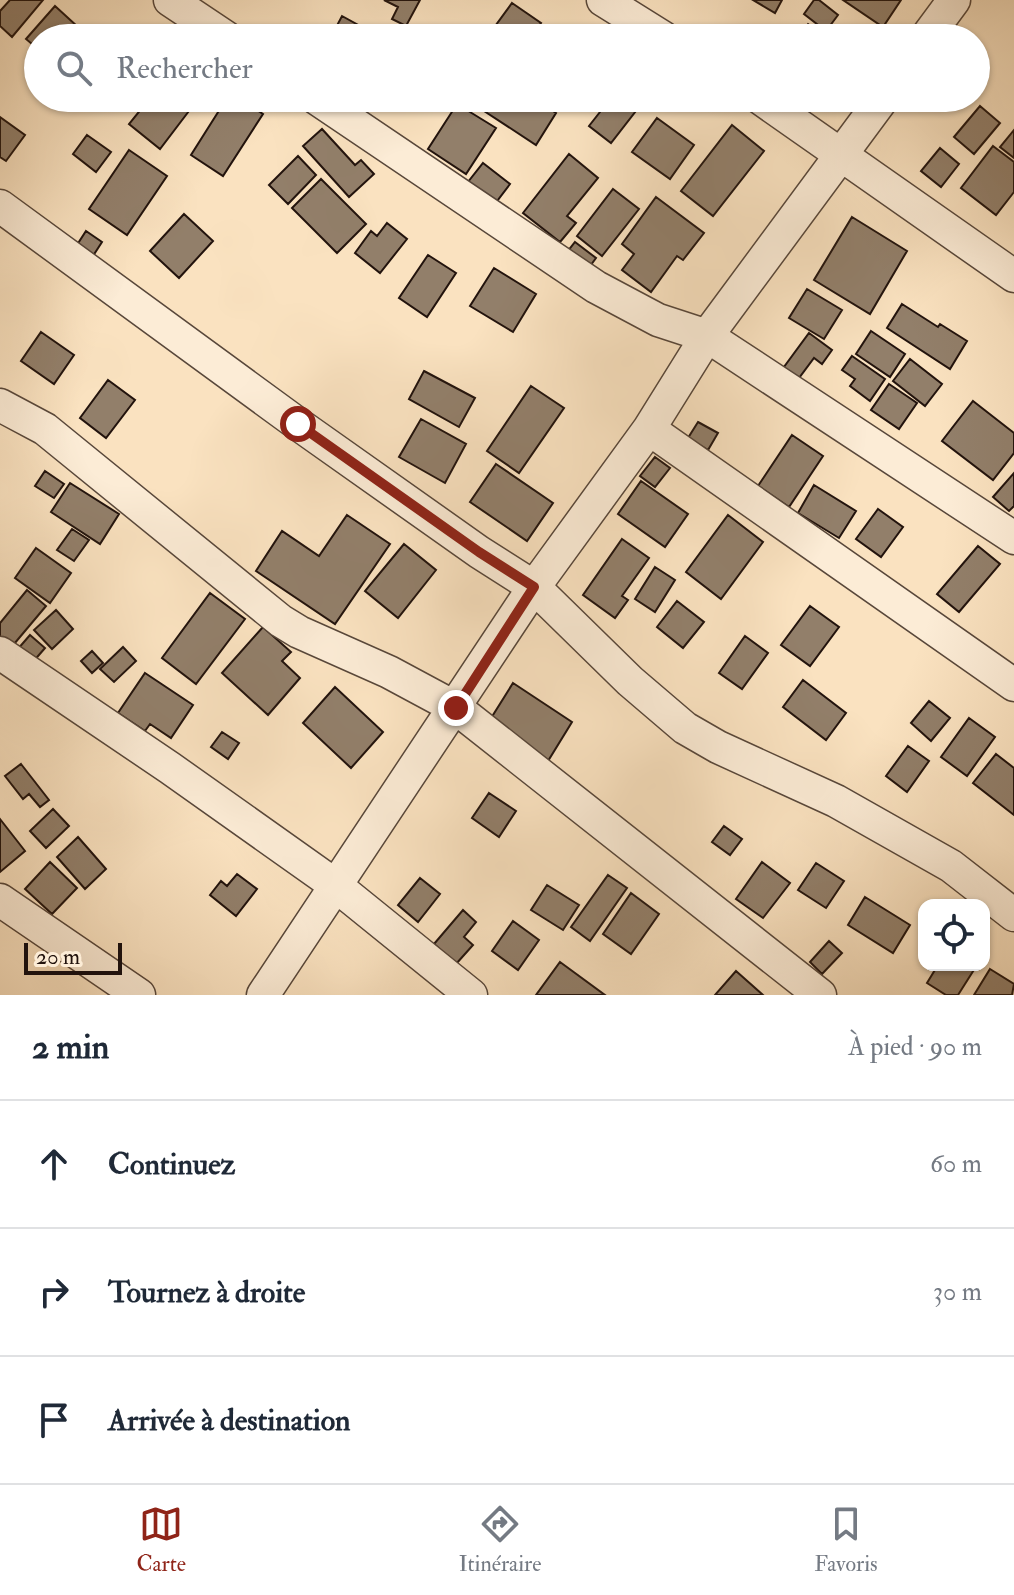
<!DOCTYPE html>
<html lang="fr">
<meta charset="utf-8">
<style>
:root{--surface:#fff;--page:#f6f6f7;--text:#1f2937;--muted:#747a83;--line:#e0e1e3;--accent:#8f2418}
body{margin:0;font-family:"IM FELL Double Pica",serif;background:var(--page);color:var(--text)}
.controls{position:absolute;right:24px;bottom:24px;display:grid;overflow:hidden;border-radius:16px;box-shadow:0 2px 6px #0004}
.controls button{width:72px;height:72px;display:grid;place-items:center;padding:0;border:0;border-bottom:2px solid var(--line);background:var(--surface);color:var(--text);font:40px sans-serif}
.scale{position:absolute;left:24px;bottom:20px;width:98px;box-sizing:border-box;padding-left:8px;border:4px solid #22130d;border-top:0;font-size:22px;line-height:28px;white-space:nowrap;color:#22130d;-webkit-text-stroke:6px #fcecd6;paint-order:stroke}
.stop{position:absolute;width:24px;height:24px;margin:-18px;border:6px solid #8f2418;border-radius:50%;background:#fff}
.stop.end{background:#8f2418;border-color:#fff;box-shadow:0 2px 8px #0008}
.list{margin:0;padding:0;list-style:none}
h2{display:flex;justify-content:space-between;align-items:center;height:104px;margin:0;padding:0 32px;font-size:34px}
h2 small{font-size:26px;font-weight:400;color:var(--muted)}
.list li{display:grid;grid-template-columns:52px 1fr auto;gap:24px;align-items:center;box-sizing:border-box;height:128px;padding:0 32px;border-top:2px solid var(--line)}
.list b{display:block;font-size:30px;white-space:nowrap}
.list em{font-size:26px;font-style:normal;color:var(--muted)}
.icon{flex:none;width:44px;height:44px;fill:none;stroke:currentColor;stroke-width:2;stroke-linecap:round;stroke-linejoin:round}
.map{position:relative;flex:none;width:1014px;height:995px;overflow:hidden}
.search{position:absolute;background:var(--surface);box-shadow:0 2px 6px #0004;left:24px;right:24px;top:24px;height:88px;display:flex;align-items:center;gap:20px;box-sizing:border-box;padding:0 28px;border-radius:44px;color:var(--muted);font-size:30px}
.sheet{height:488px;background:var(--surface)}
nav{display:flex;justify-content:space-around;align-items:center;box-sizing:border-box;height:112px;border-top:2px solid var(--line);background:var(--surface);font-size:22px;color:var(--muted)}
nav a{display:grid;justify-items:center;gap:4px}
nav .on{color:var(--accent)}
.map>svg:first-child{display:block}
</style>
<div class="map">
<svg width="1014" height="995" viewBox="0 0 1014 995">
<rect width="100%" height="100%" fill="#fae2c0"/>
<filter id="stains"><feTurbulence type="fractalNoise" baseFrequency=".0025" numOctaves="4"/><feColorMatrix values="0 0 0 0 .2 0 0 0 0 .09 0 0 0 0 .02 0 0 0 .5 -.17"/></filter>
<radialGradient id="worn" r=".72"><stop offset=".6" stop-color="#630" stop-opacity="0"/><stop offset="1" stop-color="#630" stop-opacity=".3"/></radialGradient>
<path fill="#927f6a" stroke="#22130d" stroke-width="2" d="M 10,0 L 43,0 L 12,37 L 0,26 L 0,11 Z
M 384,0 L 420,0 L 406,26 L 392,19 L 398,7 Z
M 753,0 L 782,0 L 775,13 Z
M 814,0 L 819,0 L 838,15 L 826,31 L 804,14 Z
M 843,0 L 901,0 L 883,27 Z
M 512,3 L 541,23 L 530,38 L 499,38 L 502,35 L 493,29 Z
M 55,6 L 90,38 L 38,38 L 38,49 L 26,39 Z
M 342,16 L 369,31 L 365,38 L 338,38 L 332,35 Z
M 808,24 L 826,38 L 796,38 Z
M 150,98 L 181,98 L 192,107 L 160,149 L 129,124 Z
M 227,98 L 239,98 L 263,114 L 223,176 L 191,155 Z
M 488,98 L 532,98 L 556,113 L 536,145 L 481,109 Z
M 611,98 L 646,98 L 611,143 L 589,126 Z
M 457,104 L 496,128 L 466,174 L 428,149 Z
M 980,106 L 1000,123 L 974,154 L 954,137 Z
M 0,117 L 25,135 L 6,161 L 0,157 Z
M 657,118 L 694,145 L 670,179 L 632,152 Z
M 732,125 L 764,151 L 713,216 L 681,191 Z
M 322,129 L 355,165 L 361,160 L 374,174 L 349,197 L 303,146 Z
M 1014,130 L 1014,158 L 1000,147 Z
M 87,135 L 111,152 L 96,172 L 73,154 Z
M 993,146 L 1014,162 L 1014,192 L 996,215 L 961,188 Z
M 940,148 L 959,164 L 941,187 L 921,171 Z
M 129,150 L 167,176 L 127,235 L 89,209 Z
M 569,154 L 598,178 L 567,216 L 576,223 L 560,242 L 523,213 Z
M 298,156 L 316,175 L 288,204 L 269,185 Z
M 483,163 L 510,184 L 491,209 L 464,187 Z
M 321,179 L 366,224 L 337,253 L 292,208 Z
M 613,189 L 639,209 L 602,256 L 577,236 Z
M 656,197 L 704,233 L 683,260 L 677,256 L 651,292 L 622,270 L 634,254 L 622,244 Z
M 184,214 L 213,241 L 179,278 L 150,251 Z
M 852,217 L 907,251 L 870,314 L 814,280 Z
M 387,223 L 407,239 L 380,273 L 355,253 L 371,231 L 377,236 Z
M 86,231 L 102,242 L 91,259 L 75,248 Z
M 575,242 L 596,258 L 585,273 L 564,256 Z
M 428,255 L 456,273 L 427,317 L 399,298 Z
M 494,268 L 536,294 L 513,332 L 470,306 Z
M 807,289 L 842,310 L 824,339 L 789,318 Z
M 902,304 L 938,327 L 940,324 L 967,341 L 950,369 L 887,328 Z
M 871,331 L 905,354 L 890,377 L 856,354 Z
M 41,332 L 74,355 L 54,384 L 21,361 Z
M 809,333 L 832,350 L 822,364 L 814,358 L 796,382 L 781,371 Z
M 852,356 L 885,379 L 870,401 L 850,386 L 855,379 L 842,370 Z
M 910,359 L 942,384 L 925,406 L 893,381 Z
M 424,371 L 475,398 L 459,427 L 409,399 Z
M 108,380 L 135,400 L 106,438 L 80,418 Z
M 889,384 L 917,403 L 899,429 L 871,410 Z
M 531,386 L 564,408 L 519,473 L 487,451 Z
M 973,401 L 1014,433 L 1014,453 L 993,480 L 942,441 Z
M 421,419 L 466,444 L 445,483 L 399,457 Z
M 698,422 L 718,433 L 708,450 L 688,438 Z
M 792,435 L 823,456 L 789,507 L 758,486 Z
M 655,457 L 670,468 L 655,487 L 640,476 Z
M 496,464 L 553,503 L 527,541 L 470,502 Z
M 45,471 L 64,484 L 54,498 L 35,486 Z
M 1014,473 L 1014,506 L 1009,511 L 993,497 Z
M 641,481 L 688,514 L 665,547 L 618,514 Z
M 70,483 L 119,514 L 100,544 L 51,512 Z
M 814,485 L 856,511 L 839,538 L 798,513 Z
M 878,509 L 903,527 L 881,557 L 856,539 Z
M 347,515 L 390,544 L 335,624 L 256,571 L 282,531 L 319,556 Z
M 728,515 L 763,542 L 721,599 L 686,572 Z
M 72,529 L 89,540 L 74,561 L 57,550 Z
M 622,539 L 649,558 L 622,596 L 628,600 L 615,618 L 583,595 Z
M 404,544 L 436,570 L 398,618 L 365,591 Z
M 978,546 L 1000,564 L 959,612 L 937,594 Z
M 36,548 L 71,573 L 50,603 L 15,578 Z
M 655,567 L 675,580 L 655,612 L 635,599 Z
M 27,590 L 46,606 L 9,650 L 0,643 L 0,623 Z
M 210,593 L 245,619 L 196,684 L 162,658 Z
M 677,601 L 704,622 L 683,648 L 657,627 Z
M 810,606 L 839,627 L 810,666 L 781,645 Z
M 56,610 L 73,629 L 52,649 L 34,630 Z
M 263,627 L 291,652 L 282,661 L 300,678 L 268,715 L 222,673 Z
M 30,635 L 45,648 L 32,663 L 17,650 Z
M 745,636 L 768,653 L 742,689 L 719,673 Z
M 123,647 L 136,661 L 114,682 L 100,669 Z
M 92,651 L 103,663 L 92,673 L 81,661 Z
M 145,673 L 193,705 L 171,738 L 150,724 L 145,731 L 118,713 Z
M 803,680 L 846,713 L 826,740 L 783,707 Z
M 513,683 L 572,722 L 548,761 L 488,723 Z
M 335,687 L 383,732 L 351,768 L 303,723 Z
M 929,701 L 950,718 L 931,741 L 911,723 Z
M 969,718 L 995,737 L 967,776 L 941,757 Z
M 222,732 L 239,743 L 228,759 L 211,747 Z
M 908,746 L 929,761 L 907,792 L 886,776 Z
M 996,754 L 1014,768 L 1014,815 L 973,783 Z
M 21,764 L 49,800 L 40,807 L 29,794 L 23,799 L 5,776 Z
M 489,793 L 516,811 L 499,837 L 472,818 Z
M 53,809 L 69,826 L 46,848 L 30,831 Z
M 0,819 L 25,851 L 0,872 Z
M 724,826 L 742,839 L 730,855 L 712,842 Z
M 78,837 L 106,869 L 85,889 L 57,857 Z
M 50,862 L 77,888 L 52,914 L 25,889 Z
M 762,862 L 790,883 L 763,918 L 736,899 Z
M 816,863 L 844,881 L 826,908 L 798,890 Z
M 237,874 L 257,889 L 236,916 L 210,895 L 221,881 L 227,886 Z
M 608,875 L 627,888 L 590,941 L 571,927 Z
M 420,878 L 440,894 L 418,922 L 398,905 Z
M 547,885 L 579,905 L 563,930 L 531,910 Z
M 631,893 L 659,914 L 631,954 L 603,934 Z
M 865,897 L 910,925 L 893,953 L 848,925 Z
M 463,910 L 476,922 L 464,937 L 473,945 L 456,964 L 434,944 Z
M 513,921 L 539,940 L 518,970 L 492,951 Z
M 829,941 L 842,953 L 822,974 L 810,962 Z
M 560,962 L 605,995 L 536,995 Z
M 938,965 L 977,965 L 958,995 L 946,995 L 927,983 Z
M 990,969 L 1014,984 L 1012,995 L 974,995 Z
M 736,971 L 763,995 L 715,995 Z"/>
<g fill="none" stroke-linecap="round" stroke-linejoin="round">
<g stroke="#58473a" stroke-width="35">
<path id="minor" d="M 170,0 L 227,38
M 603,0 L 664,38
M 926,38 L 954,0
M 316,98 L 596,287 L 658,320 L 707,336 L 1014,538
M 760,98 L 1014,276
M 0,206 L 298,424 L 479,552 L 534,587 L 630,681 L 685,728 L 718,747 L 836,801 L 951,866 L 1014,915
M 0,405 L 45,429 L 281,621 L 299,632 L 389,672 L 456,708 L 820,995
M 649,429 L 1014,685
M 0,653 L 170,768 L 335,885 L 471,995
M 0,900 L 139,995
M 263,995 L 534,587 L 649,429 L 707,336 L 883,98"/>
</g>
<use href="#minor" stroke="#fcecd6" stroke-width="32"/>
</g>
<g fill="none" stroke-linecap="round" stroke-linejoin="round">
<path stroke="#8f2418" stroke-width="10" d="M 298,424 L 479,552 L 534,587 L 456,708"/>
</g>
<rect width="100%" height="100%" filter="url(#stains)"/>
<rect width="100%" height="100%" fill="url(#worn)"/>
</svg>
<div class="controls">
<button><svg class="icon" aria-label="locate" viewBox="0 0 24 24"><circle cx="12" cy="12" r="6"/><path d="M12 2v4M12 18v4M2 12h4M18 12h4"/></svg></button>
</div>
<div class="scale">20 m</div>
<div class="stop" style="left:298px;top:424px"></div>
<div class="stop end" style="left:456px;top:708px"></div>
<div class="search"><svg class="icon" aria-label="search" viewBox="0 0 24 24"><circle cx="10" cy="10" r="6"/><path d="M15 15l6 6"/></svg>Rechercher</div>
</div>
<section class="sheet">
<h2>2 min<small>À pied · 90 m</small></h2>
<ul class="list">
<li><svg class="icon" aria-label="ahead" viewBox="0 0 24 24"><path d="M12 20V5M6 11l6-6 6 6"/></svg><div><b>Continuez</b></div><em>60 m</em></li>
<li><svg class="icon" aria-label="right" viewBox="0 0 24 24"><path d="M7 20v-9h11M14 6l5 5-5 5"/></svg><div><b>Tournez à droite</b></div><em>30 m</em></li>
<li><svg class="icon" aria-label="arrive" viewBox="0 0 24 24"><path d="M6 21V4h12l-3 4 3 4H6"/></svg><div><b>Arrivée à destination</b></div></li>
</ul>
</section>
<nav>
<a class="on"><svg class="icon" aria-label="map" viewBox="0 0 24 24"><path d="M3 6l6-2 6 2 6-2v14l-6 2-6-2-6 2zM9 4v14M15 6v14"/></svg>Carte</a>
<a><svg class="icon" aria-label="directions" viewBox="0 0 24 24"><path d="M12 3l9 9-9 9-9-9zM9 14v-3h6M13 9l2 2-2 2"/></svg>Itinéraire</a>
<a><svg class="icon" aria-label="saved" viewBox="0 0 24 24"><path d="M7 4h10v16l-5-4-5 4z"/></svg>Favoris</a>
</nav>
